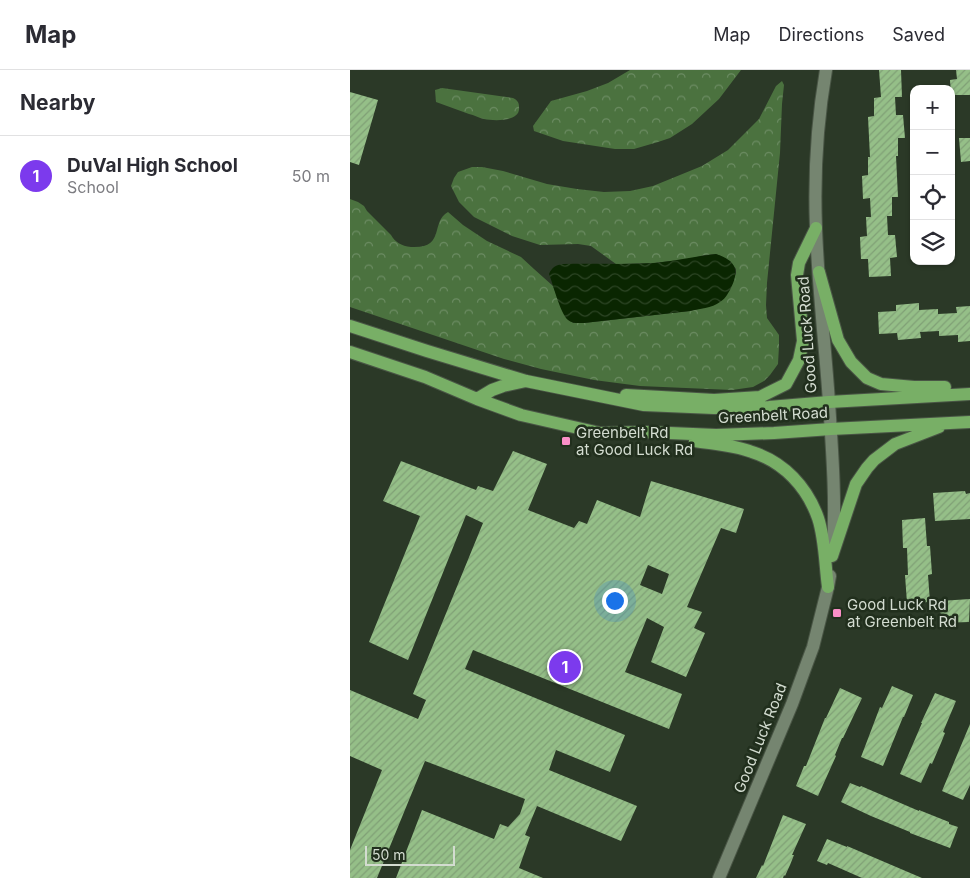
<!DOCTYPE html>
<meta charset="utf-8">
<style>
:root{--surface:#fff;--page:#f7f7f7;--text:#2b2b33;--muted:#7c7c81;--line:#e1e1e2;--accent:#7c3aed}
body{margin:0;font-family:Inter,sans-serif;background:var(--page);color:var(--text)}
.controls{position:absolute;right:15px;top:15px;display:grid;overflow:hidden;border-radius:10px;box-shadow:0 1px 4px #0004}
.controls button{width:45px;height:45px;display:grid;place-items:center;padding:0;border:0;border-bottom:1px solid var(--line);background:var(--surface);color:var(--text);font:25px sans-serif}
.scale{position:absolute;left:15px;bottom:12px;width:90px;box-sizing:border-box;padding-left:5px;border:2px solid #d3dcd0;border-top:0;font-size:14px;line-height:18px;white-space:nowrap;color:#d3dcd0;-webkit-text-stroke:4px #212f1d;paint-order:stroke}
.you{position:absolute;left:264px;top:530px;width:18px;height:18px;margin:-12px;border:4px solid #fff;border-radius:50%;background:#1a73e8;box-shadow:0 0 0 8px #1a73e833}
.badge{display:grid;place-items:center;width:32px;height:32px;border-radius:50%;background:var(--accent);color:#fff;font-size:16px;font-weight:700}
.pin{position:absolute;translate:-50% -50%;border:2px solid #fff;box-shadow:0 1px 5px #0006}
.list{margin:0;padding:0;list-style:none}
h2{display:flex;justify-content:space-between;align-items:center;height:65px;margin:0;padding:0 20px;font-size:21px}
h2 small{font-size:16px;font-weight:400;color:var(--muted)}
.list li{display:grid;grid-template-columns:32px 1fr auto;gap:15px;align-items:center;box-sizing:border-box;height:80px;padding:0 20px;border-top:1px solid var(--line)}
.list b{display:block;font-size:19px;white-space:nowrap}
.list p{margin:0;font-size:16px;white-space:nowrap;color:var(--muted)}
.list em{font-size:16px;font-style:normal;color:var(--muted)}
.icon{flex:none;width:28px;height:28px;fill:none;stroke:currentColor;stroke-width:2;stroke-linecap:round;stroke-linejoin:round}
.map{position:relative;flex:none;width:620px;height:808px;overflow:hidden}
header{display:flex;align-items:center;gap:30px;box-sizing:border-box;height:70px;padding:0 25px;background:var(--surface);border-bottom:1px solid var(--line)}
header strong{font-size:24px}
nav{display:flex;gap:28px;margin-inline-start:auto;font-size:18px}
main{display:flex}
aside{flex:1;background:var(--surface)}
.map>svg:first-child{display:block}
</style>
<header>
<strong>Map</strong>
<nav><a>Map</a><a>Directions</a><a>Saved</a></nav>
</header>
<main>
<aside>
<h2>Nearby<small></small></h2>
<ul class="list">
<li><span class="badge">1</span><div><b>DuVal High School</b><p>School</p></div><em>50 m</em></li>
</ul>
</aside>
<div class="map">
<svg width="620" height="808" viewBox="0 0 620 808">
<defs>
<pattern id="forest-crowns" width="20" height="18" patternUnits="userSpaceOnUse" patternTransform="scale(1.25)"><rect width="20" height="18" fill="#4b723f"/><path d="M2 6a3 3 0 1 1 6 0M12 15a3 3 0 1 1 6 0" fill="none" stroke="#6c8c63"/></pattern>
<pattern id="water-waves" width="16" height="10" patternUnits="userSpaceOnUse" patternTransform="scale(1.25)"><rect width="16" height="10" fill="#0a2601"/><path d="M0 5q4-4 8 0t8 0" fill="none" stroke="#2d4525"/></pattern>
<pattern id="building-hatch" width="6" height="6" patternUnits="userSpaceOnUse" patternTransform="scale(1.25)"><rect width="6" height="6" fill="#95bf88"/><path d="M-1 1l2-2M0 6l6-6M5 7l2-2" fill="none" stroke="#80a076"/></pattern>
</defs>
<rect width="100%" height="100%" fill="#2b3927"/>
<path fill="url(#forest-crowns)" d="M 280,0 L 391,0 L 369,29 L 342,54 L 320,68 L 308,72 L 284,79 L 265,79 L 213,71 L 184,61 L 183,56 L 201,31 L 237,21 L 258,13 Z
M 432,11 L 434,15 L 432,34 L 430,83 L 417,213 L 416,235 L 417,248 L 429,265 L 429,276 L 428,294 L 420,305 L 414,311 L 403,317 L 382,320 L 290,316 L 244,310 L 191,299 L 154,289 L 0,237 L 0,129 L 8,132 L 14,136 L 17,141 L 41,165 C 45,172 51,176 61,177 C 96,179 80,152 98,142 L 113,155 L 137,171 L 171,187 L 184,199 L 203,216 L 208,229 L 223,253 L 234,253 L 340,241 L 356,237 L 386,204 L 386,199 L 380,191 L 366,184 L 355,185 L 339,189 L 303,193 L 266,194 L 241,176 L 228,174 L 190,175 L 162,166 L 124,147 L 109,132 L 101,116 L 104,108 L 108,102 L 122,97 L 132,97 L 153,101 L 197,114 L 227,119 L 254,122 L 280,121 L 303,116 L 352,96 L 378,80 L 409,49 L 426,16 Z
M 92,18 L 163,28 C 167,30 169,32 169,37 C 171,52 144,51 134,49 C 129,48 124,45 119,44 C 108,40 97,36 86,32 L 85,20 Z"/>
<path fill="url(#water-waves)" d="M 366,184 C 387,191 390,201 380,220 C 377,225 375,229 370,232 C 362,238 349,239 340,241 L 234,253 C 229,253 222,254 218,250 C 210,243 203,214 199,204 C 202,197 206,195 213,194 C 243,193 274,195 305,193 C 326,191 346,186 366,184 Z"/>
<path fill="url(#building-hatch)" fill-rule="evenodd" d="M 529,0 L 551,0 L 552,27 L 545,27 L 546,45 L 553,45 L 555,68 L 548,68 L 548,86 L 546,86 L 548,127 L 542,127 L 542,146 L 537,146 L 538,165 L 545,165 L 547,187 L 540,188 L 541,206 L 519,207 L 518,189 L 511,189 L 510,167 L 517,166 L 516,147 L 521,147 L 520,128 L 513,129 L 512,106 L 518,105 L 518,87 L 520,87 L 518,47 L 524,46 L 524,28 L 531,27 Z
M 606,0 L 620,0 L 620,25 L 601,25 L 600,10 L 607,9 Z
M 0,22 L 28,30 L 9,95 L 0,92 Z
M 609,68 L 620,68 L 620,91 L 611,92 Z
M 569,233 L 569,240 L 588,239 L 588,244 L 607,243 L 606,237 L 620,236 L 620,271 L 608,272 L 608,265 L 589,266 L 589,261 L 570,262 L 571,268 L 548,270 L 547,263 L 529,264 L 528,242 L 546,241 L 546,235 Z
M 163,381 L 197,394 L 178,440 L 224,458 L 229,451 L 237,454 L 247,430 L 290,447 L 301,411 L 394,439 L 386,463 L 371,458 L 337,537 L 352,542 L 344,558 L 355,563 L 336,607 L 301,592 L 314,557 L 297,548 L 275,602 L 332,624 L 319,659 L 123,580 L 115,599 L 275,665 L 260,702 L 206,680 L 199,700 L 287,736 L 271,771 L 187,736 L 175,765 L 180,767 L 169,798 L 193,808 L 46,808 L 72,740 L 144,769 L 150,754 L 158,757 L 170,744 L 175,729 L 75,691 L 27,808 L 0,808 L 0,780 L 32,700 L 0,686 L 0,620 L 68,649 L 76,630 L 63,624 L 133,453 L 116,445 L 58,590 L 19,572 L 70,446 L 33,431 L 51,391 L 126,420 L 128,416 L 143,421 ZM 298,495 L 319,504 L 312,524 L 290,515 Z
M 615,421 L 616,424 L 620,423 L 620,449 L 585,451 L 583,423 Z
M 575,448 L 577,476 L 580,476 L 582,504 L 578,505 L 580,532 L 557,533 L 555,505 L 558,505 L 557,478 L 553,478 L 552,450 Z
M 620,529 L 619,552 L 591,553 L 590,531 Z
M 542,616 L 563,625 L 554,647 L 553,647 L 533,696 L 511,687 L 530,637 L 532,638 Z
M 490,618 L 512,628 L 493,668 L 492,668 L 485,685 L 486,686 L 468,726 L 446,716 L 454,696 L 456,696 L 475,648 L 476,648 Z
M 585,623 L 606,631 L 593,662 L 595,663 L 591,673 L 582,694 L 580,693 L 571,713 L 550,704 L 572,653 L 571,653 Z
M 620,654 L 620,715 L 613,730 L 592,721 Z
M 500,713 L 510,717 L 511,716 L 569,741 L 569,740 L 599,752 L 599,754 L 608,757 L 600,778 L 560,763 L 560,762 L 521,746 L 491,732 Z
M 433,745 L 456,754 L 442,785 L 444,785 L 440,795 L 435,806 L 434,805 L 433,808 L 406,808 L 412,795 L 413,796 Z
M 477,769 L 497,777 L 497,776 L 572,808 L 512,808 L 478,793 L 477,795 L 467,791 Z"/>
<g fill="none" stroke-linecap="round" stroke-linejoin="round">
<g stroke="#495545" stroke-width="14">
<path id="secondary" d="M 476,0 C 467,52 464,106 466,158 C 468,216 475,274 479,332 C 482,380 486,428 483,476
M 369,808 L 442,634 L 457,593 L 463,577 L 478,517 L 480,506"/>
</g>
<g stroke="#495545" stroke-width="14">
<path id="primary" d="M 469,202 L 488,270 L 501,292 L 517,308 L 531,314 L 564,317 L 595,317
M 0,256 L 77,281 L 176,311 L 294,335 L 364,338 L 419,337 L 479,332 L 620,324
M 0,282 L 75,307 L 127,329 L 171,345 L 250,363 L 296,362 L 366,365 L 424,363 L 481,359 L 620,352
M 276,325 L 364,330 L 410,327 L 436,314 L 449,290 L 453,271 L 447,205 L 449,193 L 466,158
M 127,329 L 142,320 L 153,316 L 176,311
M 345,371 C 364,374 384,375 402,382 C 434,392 457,417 468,448 C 475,469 475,495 478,517
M 482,486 L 506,414 L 517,398 L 524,390 L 545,374 L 589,357"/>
</g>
<use href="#secondary" stroke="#758570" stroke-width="12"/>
<use href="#primary" stroke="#78af66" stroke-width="12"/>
</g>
<g fill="#fa8fc7" stroke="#212f1d" stroke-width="2">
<rect x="211" y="366" width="10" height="10" rx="2.5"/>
<rect x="482" y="538" width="10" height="10" rx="2.5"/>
</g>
<g text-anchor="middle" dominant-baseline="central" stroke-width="5" stroke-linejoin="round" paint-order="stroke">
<g font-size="15" fill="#d3dcd0" stroke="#212f1d">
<text transform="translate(457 265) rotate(-94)">Good Luck Road</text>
<text transform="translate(423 345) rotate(-3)">Greenbelt Road</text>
<text transform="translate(410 668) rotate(-68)">Good Luck Road</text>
</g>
<g font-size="15" fill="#d3dcd0" stroke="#212f1d" text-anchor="start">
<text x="226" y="362">Greenbelt Rd<tspan x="226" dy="17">at Good Luck Rd</tspan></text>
<text x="497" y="534">Good Luck Rd<tspan x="497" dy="17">at Greenbelt Rd</tspan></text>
</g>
</g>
</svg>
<div class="controls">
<button>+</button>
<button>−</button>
<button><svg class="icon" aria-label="locate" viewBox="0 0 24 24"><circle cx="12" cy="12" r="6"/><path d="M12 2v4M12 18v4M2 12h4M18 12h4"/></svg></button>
<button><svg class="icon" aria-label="layers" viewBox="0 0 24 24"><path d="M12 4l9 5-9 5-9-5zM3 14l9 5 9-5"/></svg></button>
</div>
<div class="scale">50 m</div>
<div class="you"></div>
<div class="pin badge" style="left:215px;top:597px">1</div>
</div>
</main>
